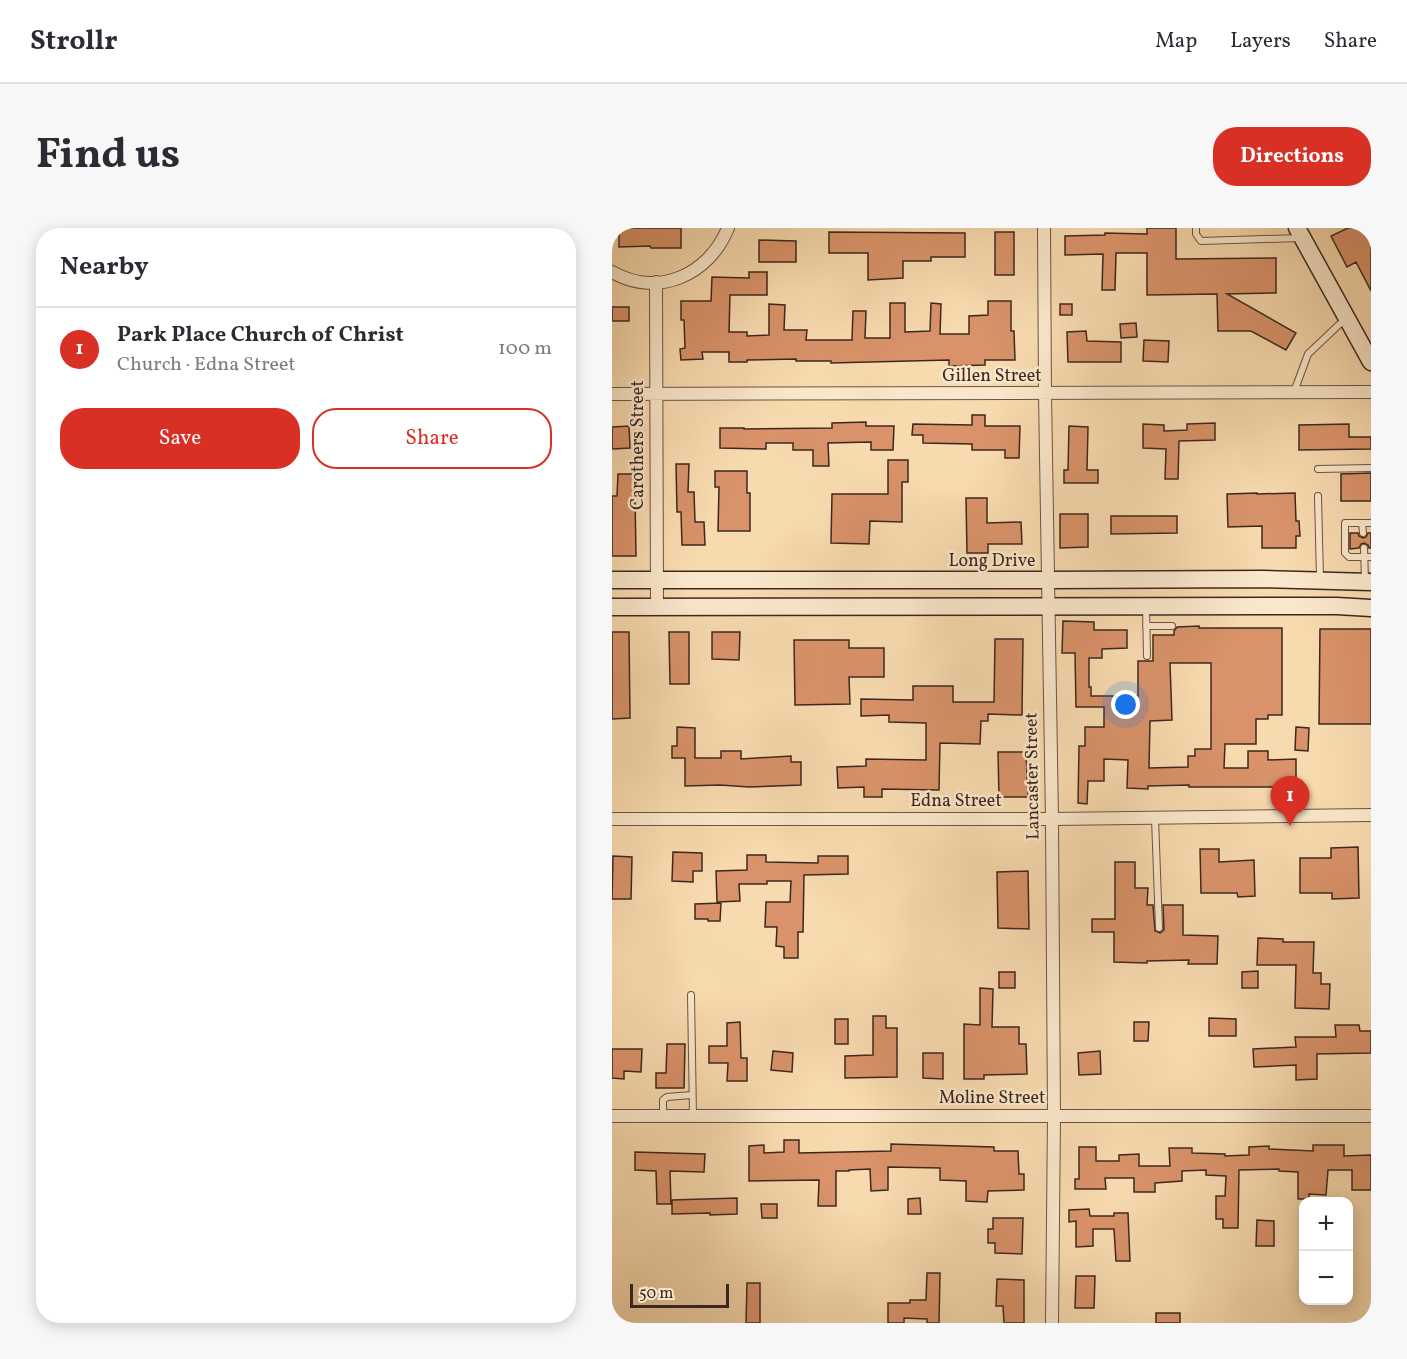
<!DOCTYPE html>
<meta charset="utf-8">
<style>
:root{--surface:#fff;--page:#f7f7f7;--text:#2b2b33;--muted:#7c7c81;--line:#e1e1e2;--accent:#d93025}
body{margin:0;font-family:Vollkorn,serif;background:var(--page);color:var(--text)}
.controls{position:absolute;right:18px;bottom:18px;display:grid;overflow:hidden;border-radius:12px;box-shadow:0 3px 15px #0003}
.controls button{width:54px;height:54px;display:grid;place-items:center;padding:0;border:0;border-bottom:2px solid var(--line);background:var(--surface);color:var(--text);font:30px sans-serif}
.scale{position:absolute;left:18px;bottom:15px;width:99px;box-sizing:border-box;padding-left:6px;border:3px solid #3d281f;border-top:0;font-size:16px;line-height:21px;white-space:nowrap;color:#3d281f;-webkit-text-stroke:4px #fae7cb;paint-order:stroke}
.you{position:absolute;left:514px;top:477px;width:21px;height:21px;margin:-15px;border:4px solid #fff;border-radius:50%;background:#1a73e8;box-shadow:0 0 0 9px #1a73e833}
.badge{display:grid;place-items:center;width:39px;height:39px;border-radius:50%;background:var(--accent);color:#fff;font-size:20px;font-weight:700}
.pin{position:absolute;translate:-50% -50px;filter:drop-shadow(0 2px 3px #0008)}
.pin::after{content:'';position:absolute;top:32px;width:21px;height:18px;background:inherit;clip-path:polygon(0 0,100% 0,50% 100%)}
.list{margin:0;padding:0;list-style:none}
h2{display:flex;justify-content:space-between;align-items:center;height:78px;margin:0;padding:0 24px;font-size:26px}
h2 small{font-size:20px;font-weight:400;color:var(--muted)}
.list li{display:grid;grid-template-columns:39px 1fr auto;gap:18px;align-items:center;box-sizing:border-box;height:84px;padding:0 24px;border-top:2px solid var(--line)}
.list b{display:block;font-size:22px;white-space:nowrap}
.list p{margin:0;font-size:20px;white-space:nowrap;color:var(--muted)}
.list em{font-size:20px;font-style:normal;color:var(--muted)}
.actions{display:flex;gap:12px;padding:18px 24px}
.actions a{flex:1;padding:14px 0;border:2px solid var(--accent);border-radius:24px;text-align:center;font-size:21px;color:var(--accent)}
.actions .main{background:var(--accent);color:#fff}
.map{position:relative;flex:none;width:759px;height:1095px;overflow:hidden;border-radius:24px}
header{display:flex;align-items:center;gap:36px;box-sizing:border-box;height:84px;padding:0 30px;background:var(--surface);border-bottom:2px solid var(--line)}
header strong{font-size:28px}
nav{display:flex;gap:33px;margin-inline-start:auto;font-size:21px}
.intro{display:flex;align-items:center;justify-content:space-between;box-sizing:border-box;height:144px;padding:0 36px}
h1{margin:0;font-size:42px}
.button{padding:15px 27px;border-radius:24px;background:var(--accent);color:#fff;font-size:21px;font-weight:700}
main{display:flex;gap:36px;padding:0 36px}
aside{flex:1;background:var(--surface);border-radius:24px;box-shadow:0 3px 15px #0003}
.map>svg:first-child{display:block}
</style>
<header>
<strong>Strollr</strong>
<nav><a>Map</a><a>Layers</a><a>Share</a></nav>
</header>
<div class="intro"><h1>Find us</h1><a class="button">Directions</a></div>
<main>
<aside>
<h2>Nearby<small></small></h2>
<ul class="list">
<li><span class="badge">1</span><div><b>Park Place Church of Christ</b><p>Church · Edna Street</p></div><em>100 m</em></li>
</ul>
<div class="actions"><a class="main">Save</a><a>Share</a></div>
</aside>
<div class="map">
<svg width="759" height="1095" viewBox="0 0 759 1095">
<rect width="100%" height="100%" fill="#f8daaf"/>
<filter id="stains"><feTurbulence type="fractalNoise" baseFrequency=".00333" numOctaves="4"/><feColorMatrix values="0 0 0 0 .2 0 0 0 0 .09 0 0 0 0 .02 0 0 0 .5 -.17"/></filter>
<radialGradient id="worn" r=".72"><stop offset=".6" stop-color="#630" stop-opacity="0"/><stop offset="1" stop-color="#630" stop-opacity=".3"/></radialGradient>
<path fill="#d99269" stroke="#3d281f" stroke-width="1.5" fill-rule="evenodd" d="M 7,0 L 69,0 L 69,20 L 39,20 L 38,18 L 7,19 Z
M 535,0 L 564,0 L 564,31 L 664,30 L 664,65 L 615,66 L 684,105 L 674,122 L 639,103 L 606,103 L 605,66 L 535,67 L 535,25 L 504,25 L 503,62 L 490,62 L 491,26 L 453,27 L 453,8 L 493,7 L 493,5 L 535,6 Z
M 736,0 L 759,0 L 759,63 L 744,34 L 735,39 L 719,8 Z
M 217,4 L 353,5 L 353,29 L 319,29 L 319,33 L 291,33 L 291,50 L 256,52 L 256,25 L 217,25 Z
M 383,4 L 402,4 L 402,47 L 383,47 Z
M 147,12 L 184,13 L 184,34 L 147,34 Z
M 137,44 L 155,44 L 155,67 L 118,67 L 117,104 L 135,104 L 135,108 L 157,107 L 157,76 L 173,77 L 172,102 L 195,102 L 194,112 L 240,112 L 241,83 L 254,83 L 253,110 L 278,110 L 278,75 L 293,75 L 293,104 L 318,103 L 319,75 L 329,76 L 328,106 L 357,106 L 357,88 L 376,87 L 376,73 L 399,73 L 399,103 L 402,103 L 403,132 L 373,132 L 373,137 L 337,138 L 337,132 L 219,135 L 219,133 L 184,133 L 184,131 L 135,132 L 135,134 L 117,134 L 117,124 L 90,124 L 91,131 L 69,132 L 68,121 L 73,120 L 72,92 L 69,92 L 69,73 L 99,73 L 100,49 L 137,50 Z
M 448,76 L 460,76 L 460,87 L 448,87 Z
M 0,79 L 17,79 L 17,93 L 0,93 Z
M 524,95 L 525,109 L 509,110 L 508,96 Z
M 474,103 L 475,113 L 509,114 L 509,134 L 456,134 L 455,104 Z
M 532,112 L 557,113 L 556,134 L 531,133 Z
M 360,187 L 373,187 L 373,198 L 408,198 L 407,230 L 393,230 L 393,222 L 360,222 L 360,216 L 311,215 L 311,207 L 300,207 L 301,196 L 360,197 Z
M 254,194 L 254,198 L 282,198 L 281,222 L 259,222 L 259,214 L 216,215 L 217,238 L 201,238 L 201,222 L 181,222 L 181,215 L 154,215 L 154,221 L 108,220 L 108,200 L 132,200 L 132,201 L 220,200 L 220,195 Z
M 603,195 L 603,212 L 567,213 L 566,251 L 553,251 L 554,221 L 531,220 L 531,196 L 552,197 L 552,203 L 575,202 L 575,196 Z
M 737,196 L 737,209 L 759,209 L 759,221 L 687,222 L 687,197 Z
M 17,198 L 18,220 L 0,221 L 0,199 Z
M 457,198 L 476,199 L 475,242 L 486,242 L 486,255 L 452,255 L 452,242 L 456,242 Z
M 276,232 L 296,232 L 296,254 L 290,254 L 290,294 L 258,293 L 257,316 L 219,315 L 220,266 L 276,266 Z
M 64,236 L 77,236 L 76,264 L 82,264 L 83,294 L 92,294 L 93,317 L 70,317 L 69,284 L 65,284 Z
M 103,243 L 135,243 L 135,265 L 138,265 L 138,303 L 106,303 L 107,259 L 103,259 Z
M 759,245 L 759,273 L 729,273 L 729,246 Z
M 6,246 L 21,246 L 21,267 L 23,267 L 24,328 L 0,328 L 0,268 L 5,268 Z
M 645,265 L 645,266 L 683,265 L 684,293 L 687,293 L 688,308 L 684,308 L 684,320 L 650,320 L 650,298 L 616,299 L 615,266 Z
M 354,270 L 375,270 L 375,295 L 409,294 L 410,316 L 376,316 L 376,325 L 355,325 Z
M 448,286 L 476,286 L 476,319 L 448,320 Z
M 499,288 L 565,288 L 565,305 L 499,306 Z
M 738,305 L 746,305 L 747,308 L 751,310 L 754,309 L 756,305 L 759,305 L 759,320 L 757,320 L 756,317 L 752,315 L 749,316 L 747,320 L 738,321 Z
M 451,393 L 482,394 L 482,402 L 515,402 L 515,420 L 490,421 L 490,430 L 477,430 L 477,459 L 479,459 L 479,468 L 526,468 L 526,433 L 541,433 L 541,407 L 562,407 L 562,403 L 565,399 L 587,398 L 587,400 L 670,400 L 670,487 L 656,487 L 656,491 L 644,491 L 644,516 L 613,516 L 612,540 L 636,540 L 636,523 L 656,523 L 656,532 L 684,531 L 684,563 L 665,563 L 665,559 L 577,559 L 577,557 L 536,558 L 536,561 L 515,560 L 516,532 L 492,531 L 492,553 L 476,553 L 475,576 L 466,575 L 467,518 L 473,518 L 473,499 L 492,499 L 492,479 L 464,479 L 463,425 L 450,425 ZM 558,435 L 599,435 L 599,521 L 583,521 L 583,528 L 576,528 L 576,539 L 537,540 L 538,493 L 560,492 Z
M 708,401 L 759,401 L 759,496 L 707,496 Z
M 0,404 L 17,404 L 18,490 L 0,491 Z
M 57,404 L 77,404 L 77,456 L 58,456 Z
M 100,404 L 128,404 L 127,432 L 100,431 Z
M 383,411 L 411,411 L 410,487 L 376,486 L 376,493 L 369,493 L 368,516 L 328,515 L 327,562 L 270,561 L 270,569 L 252,569 L 252,559 L 226,560 L 225,539 L 254,538 L 254,531 L 314,532 L 314,495 L 277,494 L 277,487 L 249,488 L 249,471 L 301,472 L 301,458 L 341,458 L 341,474 L 382,474 Z
M 182,412 L 237,412 L 237,420 L 272,420 L 272,449 L 237,449 L 238,476 L 183,477 Z
M 65,499 L 83,500 L 83,530 L 109,530 L 109,523 L 129,523 L 129,531 L 179,528 L 179,534 L 189,534 L 189,557 L 137,559 L 108,557 L 73,558 L 73,530 L 60,530 L 60,518 L 65,518 Z
M 684,499 L 697,500 L 696,523 L 683,522 Z
M 386,524 L 414,524 L 416,569 L 387,569 Z
M 746,619 L 747,670 L 720,671 L 720,665 L 688,665 L 688,630 L 719,630 L 719,620 Z
M 588,621 L 607,621 L 607,634 L 642,632 L 643,668 L 626,669 L 625,665 L 589,665 Z
M 61,624 L 90,625 L 90,643 L 81,643 L 81,654 L 60,653 Z
M 135,627 L 154,627 L 154,634 L 206,635 L 206,628 L 236,628 L 236,646 L 192,647 L 191,704 L 186,704 L 186,730 L 172,730 L 172,719 L 164,718 L 165,699 L 153,699 L 154,674 L 178,674 L 179,653 L 155,653 L 155,656 L 127,656 L 128,673 L 105,674 L 104,643 L 135,642 Z
M 1,628 L 20,629 L 19,671 L 0,671 Z
M 503,634 L 523,634 L 523,660 L 536,660 L 535,677 L 541,677 L 543,703 L 548,705 L 552,702 L 551,677 L 571,677 L 571,707 L 606,708 L 605,736 L 576,736 L 577,732 L 535,733 L 535,735 L 502,734 L 502,704 L 480,704 L 480,691 L 503,691 Z
M 416,643 L 417,701 L 386,700 L 385,644 Z
M 109,675 L 108,693 L 96,693 L 96,691 L 83,691 L 83,676 Z
M 646,710 L 671,711 L 671,714 L 702,714 L 701,745 L 709,745 L 709,756 L 718,756 L 717,781 L 683,780 L 684,737 L 645,737 Z
M 646,743 L 646,760 L 630,760 L 630,744 Z
M 387,744 L 403,744 L 403,760 L 387,760 Z
M 368,760 L 381,761 L 380,799 L 407,799 L 407,816 L 414,816 L 415,846 L 372,847 L 372,851 L 352,851 L 352,796 L 368,797 Z
M 261,788 L 274,788 L 274,800 L 285,800 L 285,849 L 233,850 L 233,828 L 261,827 Z
M 597,790 L 624,791 L 624,808 L 597,808 Z
M 223,791 L 236,791 L 236,816 L 223,816 Z
M 128,794 L 129,830 L 135,830 L 135,853 L 115,853 L 116,835 L 97,835 L 97,818 L 115,818 L 115,795 Z
M 522,794 L 537,794 L 536,813 L 522,813 Z
M 723,797 L 747,797 L 748,803 L 759,803 L 759,825 L 705,826 L 705,851 L 684,852 L 684,837 L 642,839 L 641,821 L 684,819 L 683,809 L 724,809 Z
M 55,816 L 73,816 L 72,860 L 44,860 L 44,845 L 54,845 Z
M 0,821 L 30,821 L 29,844 L 12,843 L 12,851 L 0,850 Z
M 161,823 L 181,825 L 180,844 L 159,842 Z
M 488,823 L 489,846 L 467,847 L 466,825 Z
M 311,825 L 331,825 L 331,851 L 311,850 Z
M 172,912 L 187,912 L 187,925 L 279,923 L 279,916 L 382,919 L 382,923 L 406,923 L 407,946 L 412,946 L 412,962 L 376,963 L 375,974 L 354,973 L 354,953 L 328,952 L 328,940 L 276,939 L 276,962 L 259,963 L 258,941 L 237,942 L 237,943 L 224,943 L 224,978 L 206,978 L 207,952 L 137,953 L 137,918 L 152,917 L 152,925 L 172,924 Z
M 701,917 L 732,917 L 732,928 L 759,927 L 759,962 L 740,962 L 740,942 L 716,942 L 714,967 L 697,966 L 697,971 L 686,971 L 686,944 L 667,943 L 667,941 L 627,942 L 626,1000 L 611,1000 L 611,991 L 604,991 L 604,968 L 613,968 L 614,948 L 594,947 L 594,942 L 570,943 L 570,953 L 543,955 L 543,964 L 522,964 L 522,950 L 493,950 L 494,961 L 463,961 L 463,951 L 467,951 L 467,919 L 484,919 L 484,933 L 507,933 L 507,927 L 527,926 L 527,938 L 558,938 L 557,920 L 580,920 L 580,925 L 613,926 L 613,928 L 637,927 L 637,919 L 657,918 L 657,921 L 701,923 Z
M 23,924 L 93,926 L 92,944 L 58,943 L 59,976 L 45,976 L 44,943 L 23,942 Z
M 125,970 L 125,986 L 98,987 L 98,985 L 60,986 L 60,972 Z
M 308,970 L 309,986 L 296,986 L 296,971 Z
M 149,976 L 165,976 L 165,990 L 150,990 Z
M 477,981 L 478,988 L 502,988 L 502,985 L 516,985 L 518,1033 L 504,1033 L 502,1001 L 481,1001 L 481,1018 L 464,1019 L 464,993 L 457,994 L 457,982 Z
M 381,990 L 411,990 L 410,1026 L 383,1025 L 383,1015 L 376,1015 L 376,1001 L 381,1001 Z
M 645,992 L 662,993 L 662,1018 L 644,1018 Z
M 315,1045 L 328,1045 L 327,1095 L 315,1095 L 315,1091 L 292,1090 L 292,1095 L 276,1095 L 276,1075 L 298,1075 L 298,1072 L 314,1072 Z
M 464,1048 L 483,1048 L 482,1080 L 463,1080 Z
M 385,1051 L 412,1052 L 412,1095 L 392,1095 L 391,1078 L 384,1078 Z
M 135,1055 L 148,1055 L 148,1095 L 134,1095 Z
M 544,1085 L 568,1085 L 568,1095 L 544,1095 Z"/>
<g fill="none" stroke-linecap="round" stroke-linejoin="round">
<g stroke="#6c5443" stroke-width="8">
<path id="service" d="M 584,0 L 584,6 L 589,13 L 688,10
M 682,164 L 696,126 L 733,91
M 706,241 L 759,240
M 706,268 L 708,351
M 750,295 L 751,305
M 759,295 L 733,295 L 733,325 L 737,329 L 759,329
M 752,320 L 753,353
M 534,379 L 535,428
M 534,398 L 560,398
M 543,590 L 547,700
M 79,767 L 81,888
M 51,888 L 51,872 L 55,869 L 80,867"/>
</g>
<g stroke="#6c5443" stroke-width="14">
<path id="minor" d="M 432,0 L 433,166 L 440,591 L 442,888 L 440,1095
M 0,44 C 46,70 97,47 116,0
M 44,54 L 45,379
M 0,166 L 759,164
M 0,591 L 440,591 L 759,587
M 0,888 L 759,888"/>
</g>
<g stroke="#3d281f" stroke-width="19">
<path id="secondary" d="M 685,0 L 759,134
M 0,352 L 437,352 L 651,351 L 759,354
M 0,379 L 725,378 L 759,380"/>
</g>
<use href="#service" stroke="#fae7cb" stroke-width="6"/>
<use href="#minor" stroke="#fae7cb" stroke-width="12"/>
<use href="#secondary" stroke="#fae7cb" stroke-width="16"/>
</g>
<g text-anchor="middle" dominant-baseline="central" stroke-width="5" stroke-linejoin="round" paint-order="stroke">
<g font-size="18" fill="#3d281f" stroke="#fae7cb">
<text x="380" y="148">Gillen Street</text>
<text transform="translate(26 217) rotate(-90)">Carothers Street</text>
<text x="380" y="333">Long Drive</text>
<text transform="translate(421 548) rotate(-91)">Lancaster Street</text>
<text x="344" y="573">Edna Street</text>
<text x="380" y="870">Moline Street</text>
</g>
</g>
<rect width="100%" height="100%" filter="url(#stains)"/>
<rect width="100%" height="100%" fill="url(#worn)"/>
</svg>
<div class="controls">
<button>+</button>
<button>−</button>
</div>
<div class="scale">50 m</div>
<div class="you"></div>
<div class="pin badge" style="left:678px;top:598px">1</div>
</div>
</main>
